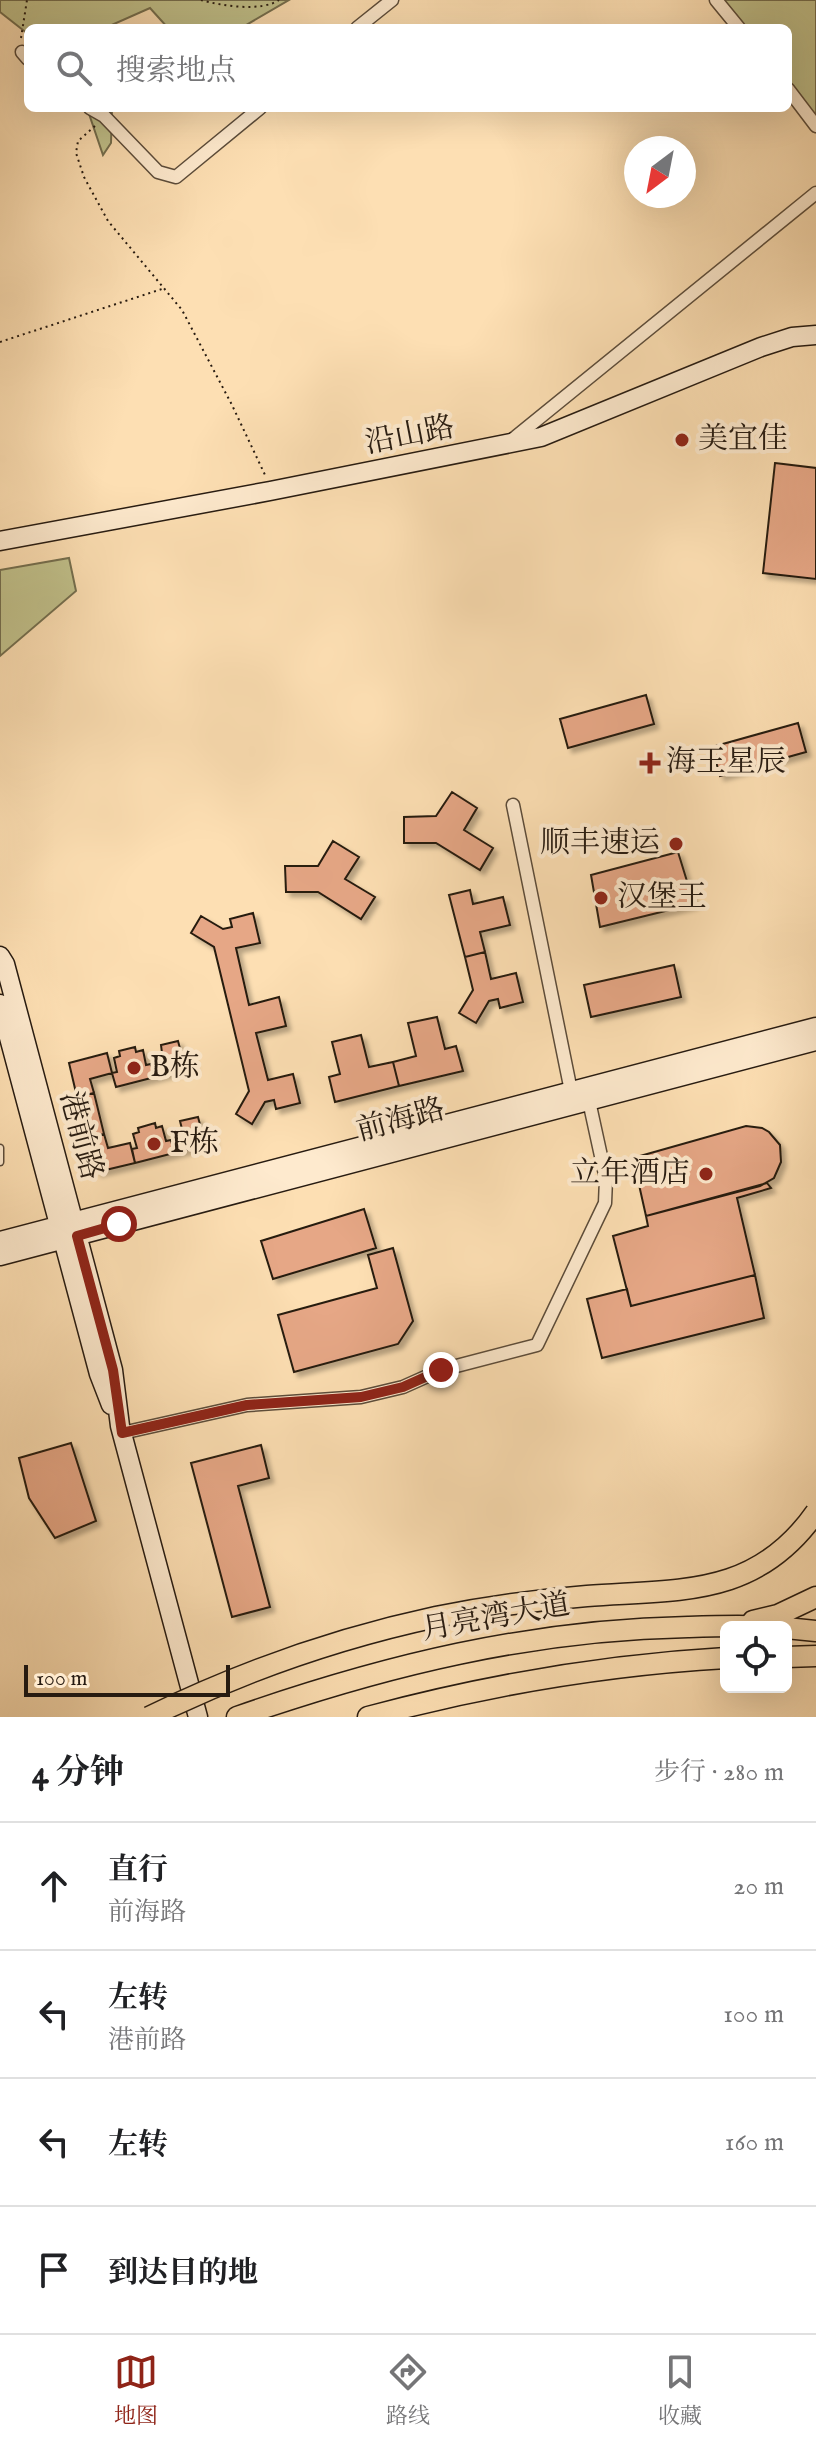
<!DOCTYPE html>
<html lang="zh">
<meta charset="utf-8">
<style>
:root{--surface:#fff;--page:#f2f2f2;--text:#202124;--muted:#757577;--line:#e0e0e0;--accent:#8f2418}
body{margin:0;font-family:"IM FELL English","Noto Serif SC",serif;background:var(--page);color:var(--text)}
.controls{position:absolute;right:24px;bottom:24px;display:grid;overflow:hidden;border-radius:12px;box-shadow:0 8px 32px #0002}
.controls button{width:72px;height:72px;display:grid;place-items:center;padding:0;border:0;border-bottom:2px solid var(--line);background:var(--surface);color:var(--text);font:40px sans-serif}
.compass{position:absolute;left:624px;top:136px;width:72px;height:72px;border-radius:50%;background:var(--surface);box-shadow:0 8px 32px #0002;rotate:212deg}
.scale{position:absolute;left:24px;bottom:20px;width:206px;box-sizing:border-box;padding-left:8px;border:4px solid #271b11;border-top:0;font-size:22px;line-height:28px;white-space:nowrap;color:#271b11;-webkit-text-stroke:6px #feeace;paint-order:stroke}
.stop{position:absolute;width:24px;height:24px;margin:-18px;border:6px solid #8f2418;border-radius:50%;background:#fff}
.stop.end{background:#8f2418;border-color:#fff;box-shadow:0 2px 8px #0008}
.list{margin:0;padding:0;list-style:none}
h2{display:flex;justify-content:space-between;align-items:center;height:104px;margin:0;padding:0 32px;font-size:34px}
h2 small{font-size:26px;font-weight:400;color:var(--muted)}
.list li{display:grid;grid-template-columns:52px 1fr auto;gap:24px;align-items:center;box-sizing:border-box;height:128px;padding:0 32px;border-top:2px solid var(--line)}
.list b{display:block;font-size:30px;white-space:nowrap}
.list p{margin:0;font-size:26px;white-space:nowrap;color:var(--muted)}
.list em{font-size:26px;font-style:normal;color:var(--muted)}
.icon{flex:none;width:44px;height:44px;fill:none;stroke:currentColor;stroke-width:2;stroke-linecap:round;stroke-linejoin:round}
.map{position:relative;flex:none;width:816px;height:1717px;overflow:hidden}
.search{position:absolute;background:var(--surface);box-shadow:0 8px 32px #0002;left:24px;right:24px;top:24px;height:88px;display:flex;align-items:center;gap:20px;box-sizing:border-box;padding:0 28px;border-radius:12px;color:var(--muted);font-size:30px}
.sheet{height:616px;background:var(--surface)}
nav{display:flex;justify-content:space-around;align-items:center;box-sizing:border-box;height:112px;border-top:2px solid var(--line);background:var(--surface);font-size:22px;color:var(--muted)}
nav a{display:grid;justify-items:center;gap:4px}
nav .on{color:var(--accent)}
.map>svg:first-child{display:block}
</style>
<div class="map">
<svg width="816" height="1717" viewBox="0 0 816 1717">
<defs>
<filter id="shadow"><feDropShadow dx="4.5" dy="4.5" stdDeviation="2" flood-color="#0004"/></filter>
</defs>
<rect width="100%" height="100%" fill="#fddfb3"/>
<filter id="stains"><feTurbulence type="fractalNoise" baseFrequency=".0025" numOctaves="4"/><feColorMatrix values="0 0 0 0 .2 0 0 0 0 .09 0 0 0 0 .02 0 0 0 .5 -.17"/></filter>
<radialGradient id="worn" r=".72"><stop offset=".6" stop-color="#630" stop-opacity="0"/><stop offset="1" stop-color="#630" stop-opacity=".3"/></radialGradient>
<path fill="#c1c18b" stroke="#746e4e" stroke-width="2" d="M 0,0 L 289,0 L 241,28 L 168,28 L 150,8 L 105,28 L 28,28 L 28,34 L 0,12 Z
M 712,0 L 816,0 L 816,132 L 788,97 L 788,28 L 734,28 Z
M 87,108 L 112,108 L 111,143 L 103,155 Z
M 69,558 L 76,591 L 0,656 L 0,570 Z"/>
<path fill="#e6a786" stroke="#271b11" stroke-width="2" filter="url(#shadow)" d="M 775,463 L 816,468 L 816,579 L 763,573 Z
M 646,695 L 654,724 L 568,748 L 560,719 Z
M 798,723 L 806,752 L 720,776 L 712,747 Z
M 452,792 L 477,808 L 464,830 L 493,848 L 480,870 L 436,843 L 404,843 L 404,817 L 436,816 Z
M 333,841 L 359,857 L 345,879 L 375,897 L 361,919 L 318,892 L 286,892 L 285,866 L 318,866 Z
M 678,852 L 694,904 L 600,927 L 591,875 Z
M 470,890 L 473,904 L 503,897 L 510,925 L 480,932 L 485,952 L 465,957 L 449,895 Z
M 253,913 L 260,943 L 236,948 L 249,1005 L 279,997 L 286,1026 L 256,1033 L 268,1080 L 293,1074 L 300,1103 L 276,1109 L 274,1100 L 265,1102 L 252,1124 L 236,1114 L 249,1091 L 214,947 L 191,933 L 201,916 L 223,929 L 232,927 L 230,919 Z
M 485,952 L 491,979 L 516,973 L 523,1002 L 500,1008 L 498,999 L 489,1001 L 476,1023 L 459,1013 L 473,990 L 465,957 Z
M 674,965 L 681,997 L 591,1017 L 584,985 Z
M 437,1017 L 445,1049 L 456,1046 L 463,1071 L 399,1086 L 393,1062 L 416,1056 L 408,1023 Z
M 361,1035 L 369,1067 L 393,1062 L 399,1086 L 335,1102 L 329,1077 L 340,1074 L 332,1042 Z
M 178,1041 L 182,1056 L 190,1054 L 193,1067 L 155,1077 L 151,1064 L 159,1062 L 157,1054 L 162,1053 L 161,1045 Z
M 135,1047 L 136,1052 L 143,1050 L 146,1065 L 151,1064 L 155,1077 L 116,1087 L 112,1073 L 117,1072 L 114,1058 L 120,1056 L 119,1051 Z
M 107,1053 L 112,1073 L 90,1079 L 94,1093 L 77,1097 L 69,1063 Z
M 94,1093 L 104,1134 L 88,1138 L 77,1097 Z
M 198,1117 L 202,1132 L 210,1130 L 213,1143 L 174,1153 L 171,1140 L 179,1138 L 177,1130 L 182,1129 L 180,1121 Z
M 155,1123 L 156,1128 L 162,1126 L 166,1141 L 171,1140 L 174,1153 L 135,1163 L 132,1149 L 137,1148 L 133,1134 L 139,1132 L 138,1128 Z
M 746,1126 L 762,1128 L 769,1132 L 780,1145 L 781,1162 L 774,1178 L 760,1186 L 646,1216 L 633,1158 Z
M 104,1134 L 108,1148 L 130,1143 L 135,1163 L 97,1172 L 88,1138 Z
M 767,1183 L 771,1188 L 737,1198 L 755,1275 L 631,1306 L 613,1236 L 648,1226 L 646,1216 Z
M 364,1209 L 376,1248 L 273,1279 L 261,1241 Z
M 393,1248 L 413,1321 L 398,1344 L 294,1372 L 278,1315 L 377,1288 L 368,1255 Z
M 755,1275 L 764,1318 L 602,1358 L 587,1299 L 627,1289 L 631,1306 Z
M 71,1443 L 96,1521 L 55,1538 L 29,1498 L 19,1458 Z
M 261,1445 L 269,1478 L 238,1486 L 270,1607 L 232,1617 L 191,1463 Z"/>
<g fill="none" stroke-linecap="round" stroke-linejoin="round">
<g stroke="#5c4c3a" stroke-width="9">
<path id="lane" d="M 0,1148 L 0,1162"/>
</g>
<g stroke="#5c4c3a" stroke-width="15">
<path id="street" d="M 716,0 L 739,28
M 357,28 L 392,0
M 22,52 L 28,59
M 788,89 L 816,126
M 90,108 L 104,116 L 158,172 L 176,177 L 260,108
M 512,440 L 816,193
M 513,805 L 571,1091
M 122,1433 L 247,1405 L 361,1397 L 403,1387 L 441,1370 L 537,1345 L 605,1203 L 606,1179 L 589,1101"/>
</g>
<g stroke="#271b11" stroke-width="21">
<path id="secondary" d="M 0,541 L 270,491 L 541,437 L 761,347 L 792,337 L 816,335
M 0,956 L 5,964 L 113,1370 L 120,1426 L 198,1717
M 0,1004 L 99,1374 L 111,1405
M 0,1241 L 816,1027
M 0,1256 L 816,1041"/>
</g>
<g stroke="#271b11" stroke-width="23">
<path id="primary" d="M 753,1621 L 778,1615 L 816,1597
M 786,1628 L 816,1631
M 786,1657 L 816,1656
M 237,1717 C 386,1665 530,1630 688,1627 C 717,1626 745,1625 773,1627
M 368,1717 C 487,1685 603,1665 726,1658"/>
</g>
<path stroke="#271b11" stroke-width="2" stroke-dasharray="2 4" stroke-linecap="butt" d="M 201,0 C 222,6 261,12 279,0
M 21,38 L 27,0
M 95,126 L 78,141 L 76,153 L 84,177 L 108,221 L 182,310 L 232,405 L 266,477
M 0,342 L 162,289"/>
<use href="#lane" stroke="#feeace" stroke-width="6"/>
<use href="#street" stroke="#feeace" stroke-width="12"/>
<use href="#secondary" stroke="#feeace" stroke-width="18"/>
<use href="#primary" stroke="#fddfb3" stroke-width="20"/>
<g stroke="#271b11" stroke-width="23" stroke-linecap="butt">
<path id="primary-bridge" d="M 149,1717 C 239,1673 338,1638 436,1617 C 486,1607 536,1600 587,1596 C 680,1589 756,1598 816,1512"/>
</g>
<use href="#primary-bridge" stroke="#fddfb3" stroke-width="20"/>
</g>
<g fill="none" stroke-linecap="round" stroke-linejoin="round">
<path stroke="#8f2418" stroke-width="10" d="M 119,1224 L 77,1236 L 113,1370 L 122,1433 L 247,1405 L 361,1397 L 403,1387 L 441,1370"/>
</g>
<g fill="#8f2418" stroke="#feeace" stroke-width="3">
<circle cx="682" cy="440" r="8"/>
<path d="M646 751h8v8h8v8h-8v8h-8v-8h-8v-8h8z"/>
<circle cx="676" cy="844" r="8"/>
<circle cx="601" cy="898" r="8"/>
<circle cx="134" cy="1068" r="8"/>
<circle cx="154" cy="1144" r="8"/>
<circle cx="706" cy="1174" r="8"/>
</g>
<g text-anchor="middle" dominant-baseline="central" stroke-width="8" stroke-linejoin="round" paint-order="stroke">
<g font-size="30" fill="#271b11" stroke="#feeace">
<text transform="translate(410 436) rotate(-11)">沿山路</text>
<text transform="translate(401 1121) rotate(-15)">前海路</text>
<text transform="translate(80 1136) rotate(75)">港前路</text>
<text transform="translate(496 1618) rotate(-10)">月亮湾大道</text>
</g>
<g font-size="30" fill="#271b11" stroke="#feeace" text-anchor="start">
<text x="698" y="440">美宜佳</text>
<text x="666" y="763">海王星辰</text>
<text x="660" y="844" text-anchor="end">顺丰速运</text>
<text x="617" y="898">汉堡王</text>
<text x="150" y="1068">B栋</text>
<text x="170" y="1144">F栋</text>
<text x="690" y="1174" text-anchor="end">立年酒店</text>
</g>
</g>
<rect width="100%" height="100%" filter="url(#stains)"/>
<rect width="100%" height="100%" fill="url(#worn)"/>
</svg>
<div class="controls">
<button><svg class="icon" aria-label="locate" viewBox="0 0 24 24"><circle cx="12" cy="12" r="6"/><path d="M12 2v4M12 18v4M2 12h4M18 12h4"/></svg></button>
</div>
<svg class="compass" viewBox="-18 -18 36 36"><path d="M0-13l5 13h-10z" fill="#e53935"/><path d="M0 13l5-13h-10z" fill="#757577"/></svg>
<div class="scale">100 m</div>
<div class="stop" style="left:119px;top:1224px"></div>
<div class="stop end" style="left:441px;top:1370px"></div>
<div class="search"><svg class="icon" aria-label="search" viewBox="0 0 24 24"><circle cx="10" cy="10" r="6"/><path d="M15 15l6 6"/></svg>搜索地点</div>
</div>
<section class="sheet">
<h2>4 分钟<small>步行 · 280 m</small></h2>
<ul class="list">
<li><svg class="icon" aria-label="ahead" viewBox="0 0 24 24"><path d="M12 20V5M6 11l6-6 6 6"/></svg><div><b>直行</b><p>前海路</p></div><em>20 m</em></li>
<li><svg class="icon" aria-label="left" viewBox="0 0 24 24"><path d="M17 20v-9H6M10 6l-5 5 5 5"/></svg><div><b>左转</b><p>港前路</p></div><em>100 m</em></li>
<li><svg class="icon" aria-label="left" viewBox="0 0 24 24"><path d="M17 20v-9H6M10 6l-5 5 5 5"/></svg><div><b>左转</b></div><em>160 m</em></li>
<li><svg class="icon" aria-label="arrive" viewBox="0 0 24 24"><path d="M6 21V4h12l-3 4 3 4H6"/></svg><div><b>到达目的地</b></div></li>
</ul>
</section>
<nav>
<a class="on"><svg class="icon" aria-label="map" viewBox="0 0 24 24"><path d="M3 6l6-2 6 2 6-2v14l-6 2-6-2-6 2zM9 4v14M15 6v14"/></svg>地图</a>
<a><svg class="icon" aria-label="directions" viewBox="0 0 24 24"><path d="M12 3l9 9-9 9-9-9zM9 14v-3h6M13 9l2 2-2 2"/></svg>路线</a>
<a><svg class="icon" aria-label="saved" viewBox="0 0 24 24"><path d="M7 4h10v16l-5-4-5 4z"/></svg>收藏</a>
</nav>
